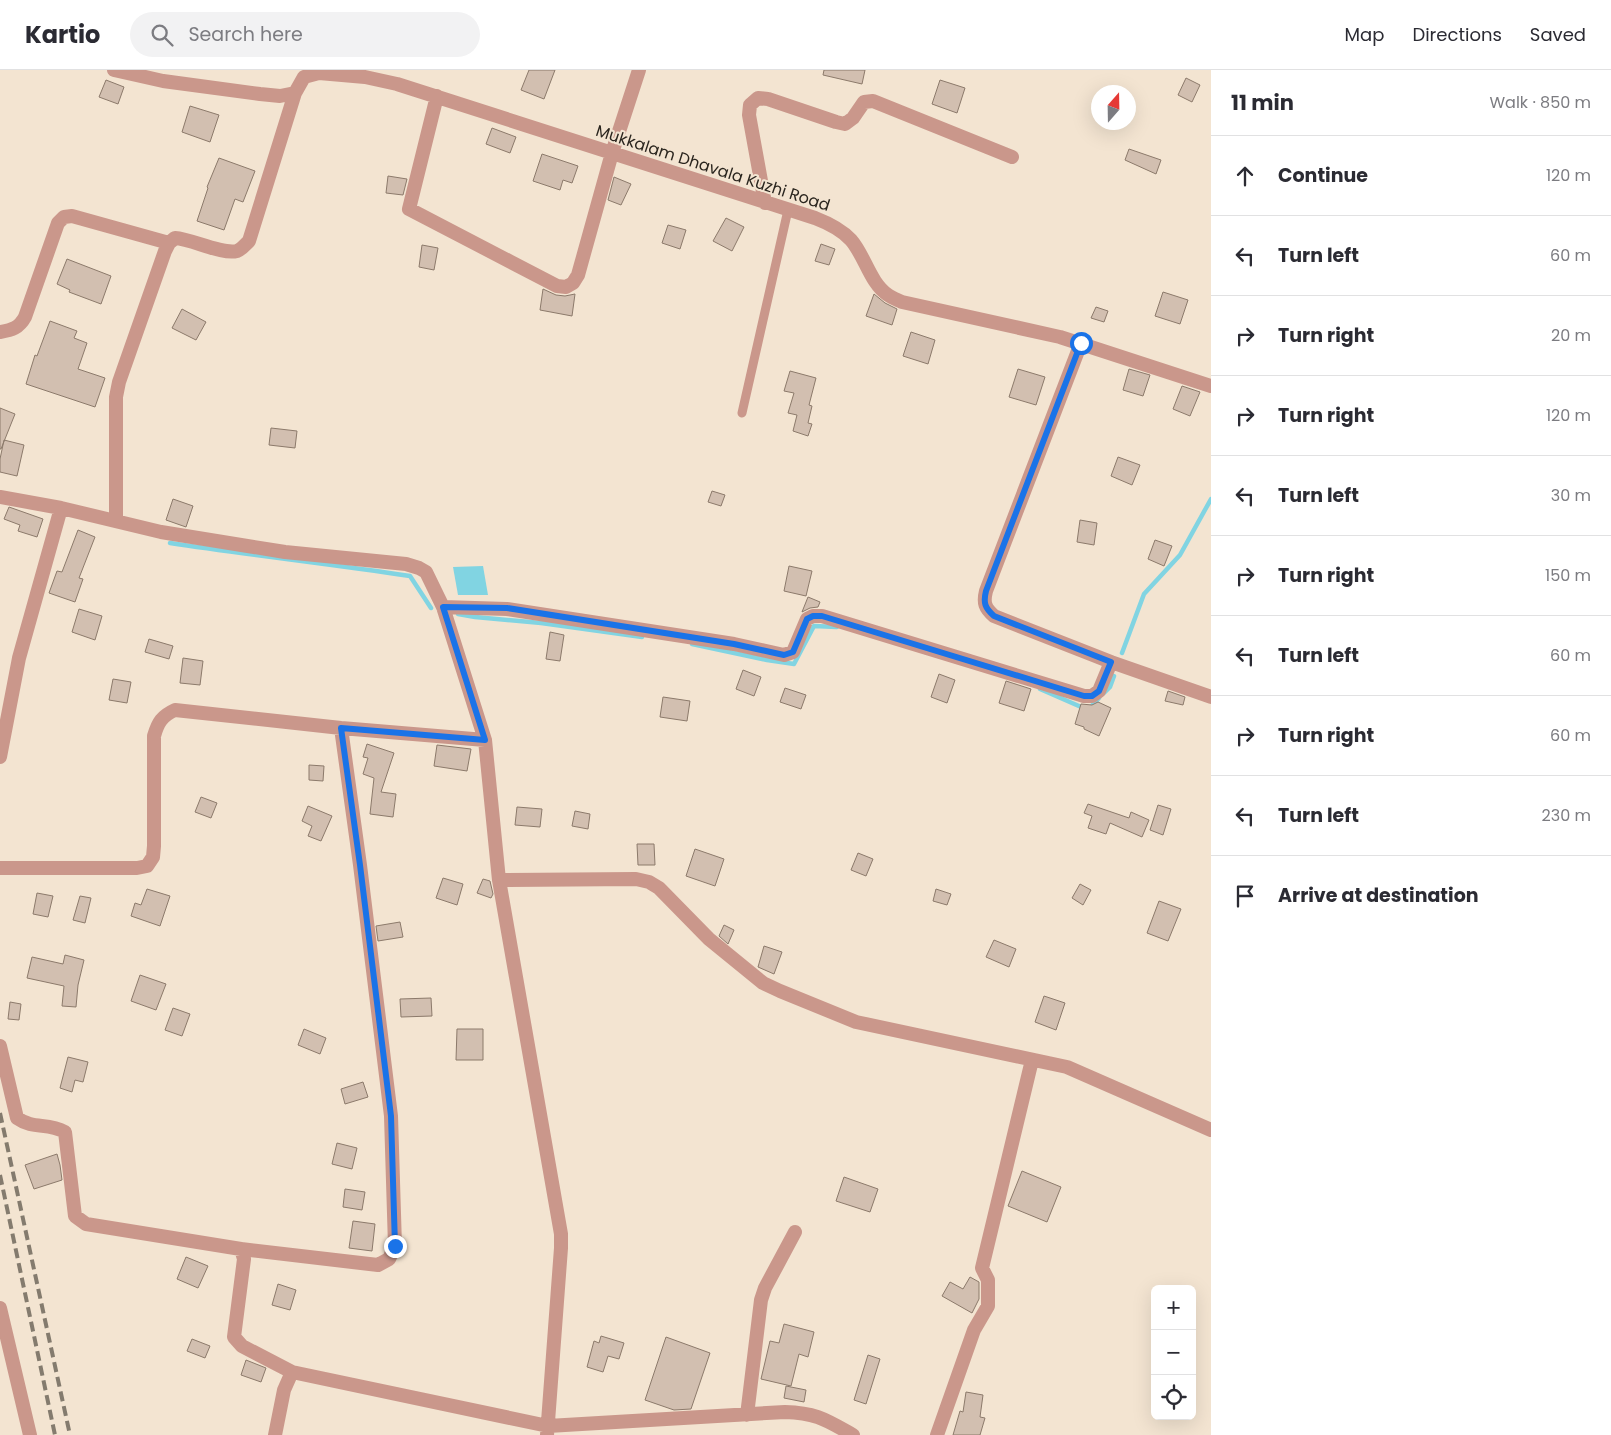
<!DOCTYPE html>
<meta charset="utf-8">
<style>
:root{--surface:#fff;--page:#f2f2f3;--text:#2b2b33;--muted:#7c7c81;--line:#e1e1e2}
body{margin:0;font-family:Poppins,sans-serif;background:var(--page);color:var(--text)}
.controls{position:absolute;right:15px;bottom:15px;display:grid;overflow:hidden;border-radius:8px;box-shadow:0 5px 20px #0002}
.controls button{width:45px;height:45px;display:grid;place-items:center;padding:0;border:0;border-bottom:1px solid var(--line);background:var(--surface);color:var(--text);font:25px sans-serif}
.compass{position:absolute;left:1091px;top:15px;width:45px;height:45px;border-radius:50%;background:var(--surface);box-shadow:0 5px 20px #0002;rotate:20deg}
.stop{position:absolute;width:15px;height:15px;margin:-11px;border:4px solid #1a73e8;border-radius:50%;background:#fff}
.stop.end{background:#1a73e8;border-color:#fff;box-shadow:0 1px 5px #0008}
.list{margin:0;padding:0;list-style:none}
h2{display:flex;justify-content:space-between;align-items:center;height:65px;margin:0;padding:0 20px;font-size:21px}
h2 small{font-size:16px;font-weight:400;color:var(--muted)}
.list li{display:grid;grid-template-columns:32px 1fr auto;gap:15px;align-items:center;box-sizing:border-box;height:80px;padding:0 20px;border-top:1px solid var(--line)}
.list b{display:block;font-size:19px;white-space:nowrap}
.list em{font-size:16px;font-style:normal;color:var(--muted)}
.icon{flex:none;width:28px;height:28px;fill:none;stroke:currentColor;stroke-width:2;stroke-linecap:round;stroke-linejoin:round}
.map{position:relative;flex:none;width:1211px;height:1365px;overflow:hidden}
header{display:flex;align-items:center;gap:30px;box-sizing:border-box;height:70px;padding:0 25px;background:var(--surface);border-bottom:1px solid var(--line)}
header strong{font-size:24px}
nav{display:flex;gap:28px;margin-inline-start:auto;font-size:18px}
.search{width:350px;height:45px;background:var(--page);display:flex;align-items:center;gap:12px;box-sizing:border-box;padding:0 18px;border-radius:28px;color:var(--muted);font-size:19px}
main{display:flex}
aside{flex:1;background:var(--surface)}
.map>svg:first-child{display:block}
</style>
<header>
<strong>Kartio</strong>
<div class="search"><svg class="icon" aria-label="search" viewBox="0 0 24 24"><circle cx="10" cy="10" r="6"/><path d="M15 15l6 6"/></svg>Search here</div>
<nav><a>Map</a><a>Directions</a><a>Saved</a></nav>
</header>
<main>
<div class="map">
<svg width="1211" height="1365" viewBox="0 0 1211 1365">
<rect width="100%" height="100%" fill="#f3e4d1"/>
<path fill="#81d4e2" d="M 483,496 L 488,525 L 458,525 L 453,497 Z"/>
<g fill="none" stroke-linecap="round" stroke-linejoin="round">
<path stroke="#81d4e2" stroke-width="4.5" d="M 170,473 C 250,485 330,494 410,506 L 431,538
M 458,544 L 475,547 L 541,553 L 642,567
M 692,574 L 767,590 L 794,594 L 814,556 L 837,557
M 1122,583 L 1144,524 L 1180,485 L 1211,429
M 1040,619 L 1088,640 L 1099,628
M 1104,623 L 1110,617 L 1114,606"/>
</g>
<path fill="#d2bfb0" stroke="#8c7a6b" d="M 529,0 L 555,0 L 544,29 L 521,20 Z
M 824,0 L 865,0 L 862,14 L 823,5 Z
M 1186,8 L 1200,15 L 1192,32 L 1178,25 Z
M 106,10 L 124,17 L 118,34 L 99,27 Z
M 940,10 L 965,18 L 957,43 L 932,34 Z
M 190,36 L 219,45 L 210,72 L 182,62 Z
M 492,58 L 516,67 L 510,83 L 486,74 Z
M 1129,79 L 1161,90 L 1156,104 L 1125,90 Z
M 542,84 L 578,96 L 572,113 L 563,110 L 560,120 L 533,111 Z
M 219,88 L 255,101 L 243,132 L 235,129 L 224,160 L 197,151 L 208,118 L 207,117 Z
M 388,106 L 407,109 L 403,125 L 386,123 Z
M 614,107 L 631,114 L 621,135 L 608,130 Z
M 726,148 L 744,157 L 732,181 L 713,171 Z
M 668,155 L 686,160 L 680,179 L 662,173 Z
M 821,174 L 835,179 L 829,195 L 815,191 Z
M 422,175 L 438,178 L 434,200 L 419,197 Z
M 67,189 L 111,206 L 101,234 L 69,222 L 70,220 L 57,214 Z
M 543,219 L 556,225 L 565,226 L 575,224 L 572,246 L 540,240 Z
M 1163,222 L 1188,230 L 1180,254 L 1155,246 Z
M 874,224 L 885,233 L 897,239 L 892,255 L 866,246 Z
M 1096,237 L 1108,241 L 1104,252 L 1091,248 Z
M 182,239 L 206,252 L 196,270 L 172,258 Z
M 50,251 L 77,261 L 74,268 L 87,273 L 78,299 L 105,308 L 95,337 L 26,314 L 35,285 L 37,286 Z
M 911,262 L 935,270 L 928,294 L 903,286 Z
M 1018,299 L 1045,307 L 1036,335 L 1009,327 Z
M 1129,299 L 1150,305 L 1143,326 L 1123,320 Z
M 790,301 L 816,308 L 809,335 L 812,336 L 808,353 L 812,354 L 808,366 L 793,361 L 797,345 L 788,343 L 794,323 L 784,321 Z
M 1182,316 L 1200,322 L 1190,346 L 1173,339 Z
M 0,338 L 15,344 L 1,379 L 0,379 Z
M 271,358 L 297,361 L 295,378 L 269,375 Z
M 4,370 L 24,375 L 17,406 L 0,402 L 0,389 Z
M 1118,387 L 1140,395 L 1132,415 L 1111,406 Z
M 712,421 L 725,425 L 721,436 L 708,432 Z
M 173,429 L 193,436 L 186,457 L 166,450 Z
M 9,437 L 43,449 L 37,467 L 18,461 L 20,455 L 4,449 Z
M 1080,450 L 1097,453 L 1094,475 L 1077,472 Z
M 78,460 L 95,467 L 79,508 L 83,509 L 75,532 L 49,523 L 57,501 L 62,502 Z
M 1155,470 L 1172,476 L 1164,496 L 1148,489 Z
M 789,496 L 812,501 L 806,526 L 784,521 Z
M 808,527 L 820,532 L 818,537 L 810,538 L 802,542 Z
M 79,539 L 102,546 L 95,570 L 72,562 Z
M 550,562 L 564,565 L 560,591 L 546,589 Z
M 149,569 L 173,576 L 169,589 L 145,582 Z
M 183,588 L 203,591 L 200,615 L 180,613 Z
M 743,600 L 761,607 L 754,626 L 736,619 Z
M 939,604 L 955,610 L 947,633 L 931,627 Z
M 113,609 L 131,612 L 127,633 L 109,630 Z
M 1006,611 L 1031,619 L 1024,641 L 999,633 Z
M 785,618 L 806,625 L 801,639 L 780,632 Z
M 1168,621 L 1185,627 L 1183,635 L 1165,631 Z
M 663,627 L 690,631 L 687,651 L 660,647 Z
M 1098,632 L 1111,638 L 1099,666 L 1084,659 L 1084,657 L 1075,654 L 1081,634 L 1092,635 Z
M 367,674 L 394,683 L 381,722 L 396,724 L 393,747 L 370,744 L 374,708 L 363,704 L 368,688 L 363,687 Z
M 437,675 L 471,679 L 467,701 L 434,696 Z
M 309,695 L 324,696 L 323,711 L 309,710 Z
M 201,727 L 217,733 L 211,748 L 195,742 Z
M 1088,734 L 1129,748 L 1131,742 L 1149,750 L 1142,767 L 1110,753 L 1106,764 L 1088,758 L 1092,746 L 1084,743 Z
M 1158,735 L 1171,739 L 1163,765 L 1150,760 Z
M 308,736 L 332,746 L 321,771 L 308,766 L 312,756 L 302,751 Z
M 517,737 L 542,739 L 540,757 L 515,755 Z
M 575,741 L 590,744 L 588,759 L 572,756 Z
M 637,774 L 654,774 L 655,795 L 638,795 Z
M 695,779 L 724,789 L 715,816 L 686,806 Z
M 858,783 L 873,789 L 866,806 L 851,800 Z
M 443,808 L 463,814 L 457,835 L 436,828 Z
M 483,809 L 490,811 L 493,824 L 491,828 L 477,823 Z
M 1080,814 L 1091,820 L 1083,835 L 1072,828 Z
M 147,819 L 170,826 L 160,856 L 131,846 L 135,833 L 141,835 Z
M 936,819 L 951,824 L 947,835 L 933,831 Z
M 37,823 L 53,826 L 48,847 L 33,844 Z
M 80,826 L 91,828 L 85,853 L 73,850 Z
M 1159,831 L 1181,839 L 1168,871 L 1147,863 Z
M 400,852 L 403,867 L 378,871 L 376,856 Z
M 724,855 L 734,860 L 728,874 L 719,866 Z
M 994,870 L 1016,879 L 1009,897 L 986,887 Z
M 764,876 L 782,882 L 774,904 L 758,897 Z
M 65,885 L 84,890 L 78,915 L 76,937 L 62,936 L 64,916 L 27,908 L 32,887 L 63,894 Z
M 140,905 L 166,914 L 156,940 L 131,931 Z
M 1044,926 L 1065,933 L 1056,960 L 1035,952 Z
M 431,928 L 432,946 L 401,947 L 400,929 Z
M 10,932 L 21,934 L 19,950 L 8,949 Z
M 173,938 L 190,944 L 182,966 L 165,960 Z
M 304,959 L 326,968 L 320,984 L 298,975 Z
M 457,959 L 483,959 L 483,990 L 456,990 Z
M 68,987 L 88,992 L 83,1012 L 75,1010 L 72,1022 L 60,1018 Z
M 363,1012 L 368,1027 L 345,1034 L 341,1019 Z
M 337,1073 L 357,1078 L 352,1099 L 332,1094 Z
M 57,1084 L 60,1095 L 62,1110 L 34,1119 L 25,1095 Z
M 1022,1101 L 1061,1117 L 1047,1152 L 1008,1136 Z
M 844,1107 L 878,1119 L 870,1142 L 836,1131 Z
M 345,1119 L 365,1122 L 362,1140 L 343,1137 Z
M 353,1151 L 375,1154 L 372,1181 L 349,1178 Z
M 186,1187 L 208,1196 L 198,1218 L 177,1209 Z
M 970,1207 L 979,1212 L 979,1229 L 972,1243 L 942,1226 L 950,1212 L 963,1219 Z
M 278,1214 L 296,1220 L 290,1240 L 272,1235 Z
M 784,1254 L 814,1262 L 808,1287 L 799,1284 L 791,1316 L 761,1309 L 770,1271 L 779,1273 Z
M 601,1266 L 624,1273 L 619,1289 L 608,1286 L 603,1302 L 587,1297 L 594,1271 L 599,1273 Z
M 666,1267 L 710,1283 L 691,1339 L 674,1340 L 645,1330 Z
M 192,1269 L 210,1276 L 205,1288 L 187,1281 Z
M 868,1285 L 880,1289 L 866,1334 L 854,1330 Z
M 246,1290 L 266,1298 L 261,1312 L 241,1305 Z
M 786,1316 L 806,1320 L 804,1332 L 784,1328 Z
M 966,1322 L 983,1325 L 980,1347 L 985,1348 L 980,1365 L 953,1365 L 960,1341 L 963,1342 Z"/>
<g fill="none" stroke-linecap="round" stroke-linejoin="round">
<path stroke="#ca978b" stroke-width="9" d="M 742,343 L 788,140"/>
<path stroke="#ca978b" stroke-width="14" d="M 114,0 L 163,11 L 260,24 L 280,26 L 295,23
M 437,26 L 409,139 L 557,216 L 566,217 L 573,213 L 578,205 L 612,83 L 639,0
M 765,133 L 749,45 L 750,35 L 758,28 L 768,29 L 836,52 L 845,54 L 853,48 L 864,32 L 873,31 L 1012,87
M 0,262 C 12,260 19,258 25,247 L 58,153 L 64,147 L 72,146 L 169,173
M 1081,273 L 986,521 C 983,533 985,538 994,546 L 1111,592 L 1211,627
M 0,427 L 61,438 L 161,462 L 285,482 L 406,494 L 419,498 L 426,502 L 443,537 L 485,670 L 499,810 L 561,1164 L 561,1178 L 547,1365
M 116,451 L 116,327 L 119,312 L 165,181 L 169,173 L 175,168 C 192,169 222,185 237,181 C 242,179 245,175 249,171 L 295,23 L 304,7 L 319,3 L 365,7 L 397,14 L 815,148 C 828,153 841,159 851,170 C 865,186 870,213 888,225 C 892,228 898,230 902,232 L 1060,267 L 1211,316
M 443,537 L 507,539 L 734,574 L 784,585 L 793,582 L 807,549 L 813,546 L 822,546 L 1084,626 L 1092,626 L 1099,621 L 1111,592
M 0,687 L 19,588 L 61,438
M 0,798 L 137,798 L 147,796 L 153,787 L 154,776 L 154,666 C 158,652 162,646 175,640 L 341,658 L 485,670
M 499,810 L 636,809 L 649,812 L 659,818 L 709,869 L 763,913 L 780,921 L 856,952 L 1067,997 L 1211,1060
M 0,976 L 17,1048 C 34,1060 47,1052 65,1062 L 75,1146 L 86,1154 L 241,1179 L 244,1189 L 234,1267 L 242,1276 L 292,1302 L 284,1320 L 275,1365
M 241,1179 L 378,1195 L 389,1189 L 395,1176 L 391,1046 L 360,795 L 341,658
M 0,1238 L 30,1365
M 292,1302 L 548,1356 L 785,1342 C 817,1343 826,1350 853,1365
M 747,1345 L 761,1230 L 765,1218 L 795,1162
M 937,1365 L 974,1260 L 988,1236 L 988,1210 L 982,1198 L 1032,990"/>
<path stroke="#847b6e" stroke-width="4" stroke-dasharray="10 5" stroke-linecap="butt" d="M 0,1043 L 70,1365
M 0,1105 L 55,1365"/>
</g>
<g fill="none" stroke-linecap="round" stroke-linejoin="round">
<path stroke="#1a73e8" stroke-width="6" d="M 395,1176 L 391,1046 L 360,795 L 341,658 L 485,670 L 443,537 L 507,538 L 734,574 L 784,585 L 793,582 L 807,549 L 813,546 L 822,546 L 1084,626 L 1092,626 L 1099,621 L 1111,592 L 994,546 C 985,538 983,533 986,521 L 1081,273"/>
</g>
<g text-anchor="middle" dominant-baseline="central" stroke-width="4" stroke-linejoin="round" paint-order="stroke">
<g font-size="16" fill="#2a251e" stroke="#f3e4d1">
<text transform="translate(713 98) rotate(18)">Mukkalam Dhavala Kuzhi Road</text>
</g>
</g>
</svg>
<div class="controls">
<button>+</button>
<button>−</button>
<button><svg class="icon" aria-label="locate" viewBox="0 0 24 24"><circle cx="12" cy="12" r="6"/><path d="M12 2v4M12 18v4M2 12h4M18 12h4"/></svg></button>
</div>
<svg class="compass" viewBox="-18 -18 36 36"><path d="M0-13l5 13h-10z" fill="#e53935"/><path d="M0 13l5-13h-10z" fill="#7c7c81"/></svg>
<div class="stop" style="left:1081px;top:273px"></div>
<div class="stop end" style="left:395px;top:1176px"></div>
</div>
<aside>
<h2>11 min<small>Walk · 850 m</small></h2>
<ul class="list">
<li><svg class="icon" aria-label="ahead" viewBox="0 0 24 24"><path d="M12 20V5M6 11l6-6 6 6"/></svg><div><b>Continue</b></div><em>120 m</em></li>
<li><svg class="icon" aria-label="left" viewBox="0 0 24 24"><path d="M17 20v-9H6M10 6l-5 5 5 5"/></svg><div><b>Turn left</b></div><em>60 m</em></li>
<li><svg class="icon" aria-label="right" viewBox="0 0 24 24"><path d="M7 20v-9h11M14 6l5 5-5 5"/></svg><div><b>Turn right</b></div><em>20 m</em></li>
<li><svg class="icon" aria-label="right" viewBox="0 0 24 24"><path d="M7 20v-9h11M14 6l5 5-5 5"/></svg><div><b>Turn right</b></div><em>120 m</em></li>
<li><svg class="icon" aria-label="left" viewBox="0 0 24 24"><path d="M17 20v-9H6M10 6l-5 5 5 5"/></svg><div><b>Turn left</b></div><em>30 m</em></li>
<li><svg class="icon" aria-label="right" viewBox="0 0 24 24"><path d="M7 20v-9h11M14 6l5 5-5 5"/></svg><div><b>Turn right</b></div><em>150 m</em></li>
<li><svg class="icon" aria-label="left" viewBox="0 0 24 24"><path d="M17 20v-9H6M10 6l-5 5 5 5"/></svg><div><b>Turn left</b></div><em>60 m</em></li>
<li><svg class="icon" aria-label="right" viewBox="0 0 24 24"><path d="M7 20v-9h11M14 6l5 5-5 5"/></svg><div><b>Turn right</b></div><em>60 m</em></li>
<li><svg class="icon" aria-label="left" viewBox="0 0 24 24"><path d="M17 20v-9H6M10 6l-5 5 5 5"/></svg><div><b>Turn left</b></div><em>230 m</em></li>
<li><svg class="icon" aria-label="arrive" viewBox="0 0 24 24"><path d="M6 21V4h12l-3 4 3 4H6"/></svg><div><b>Arrive at destination</b></div></li>
</ul>
</aside>
</main>
